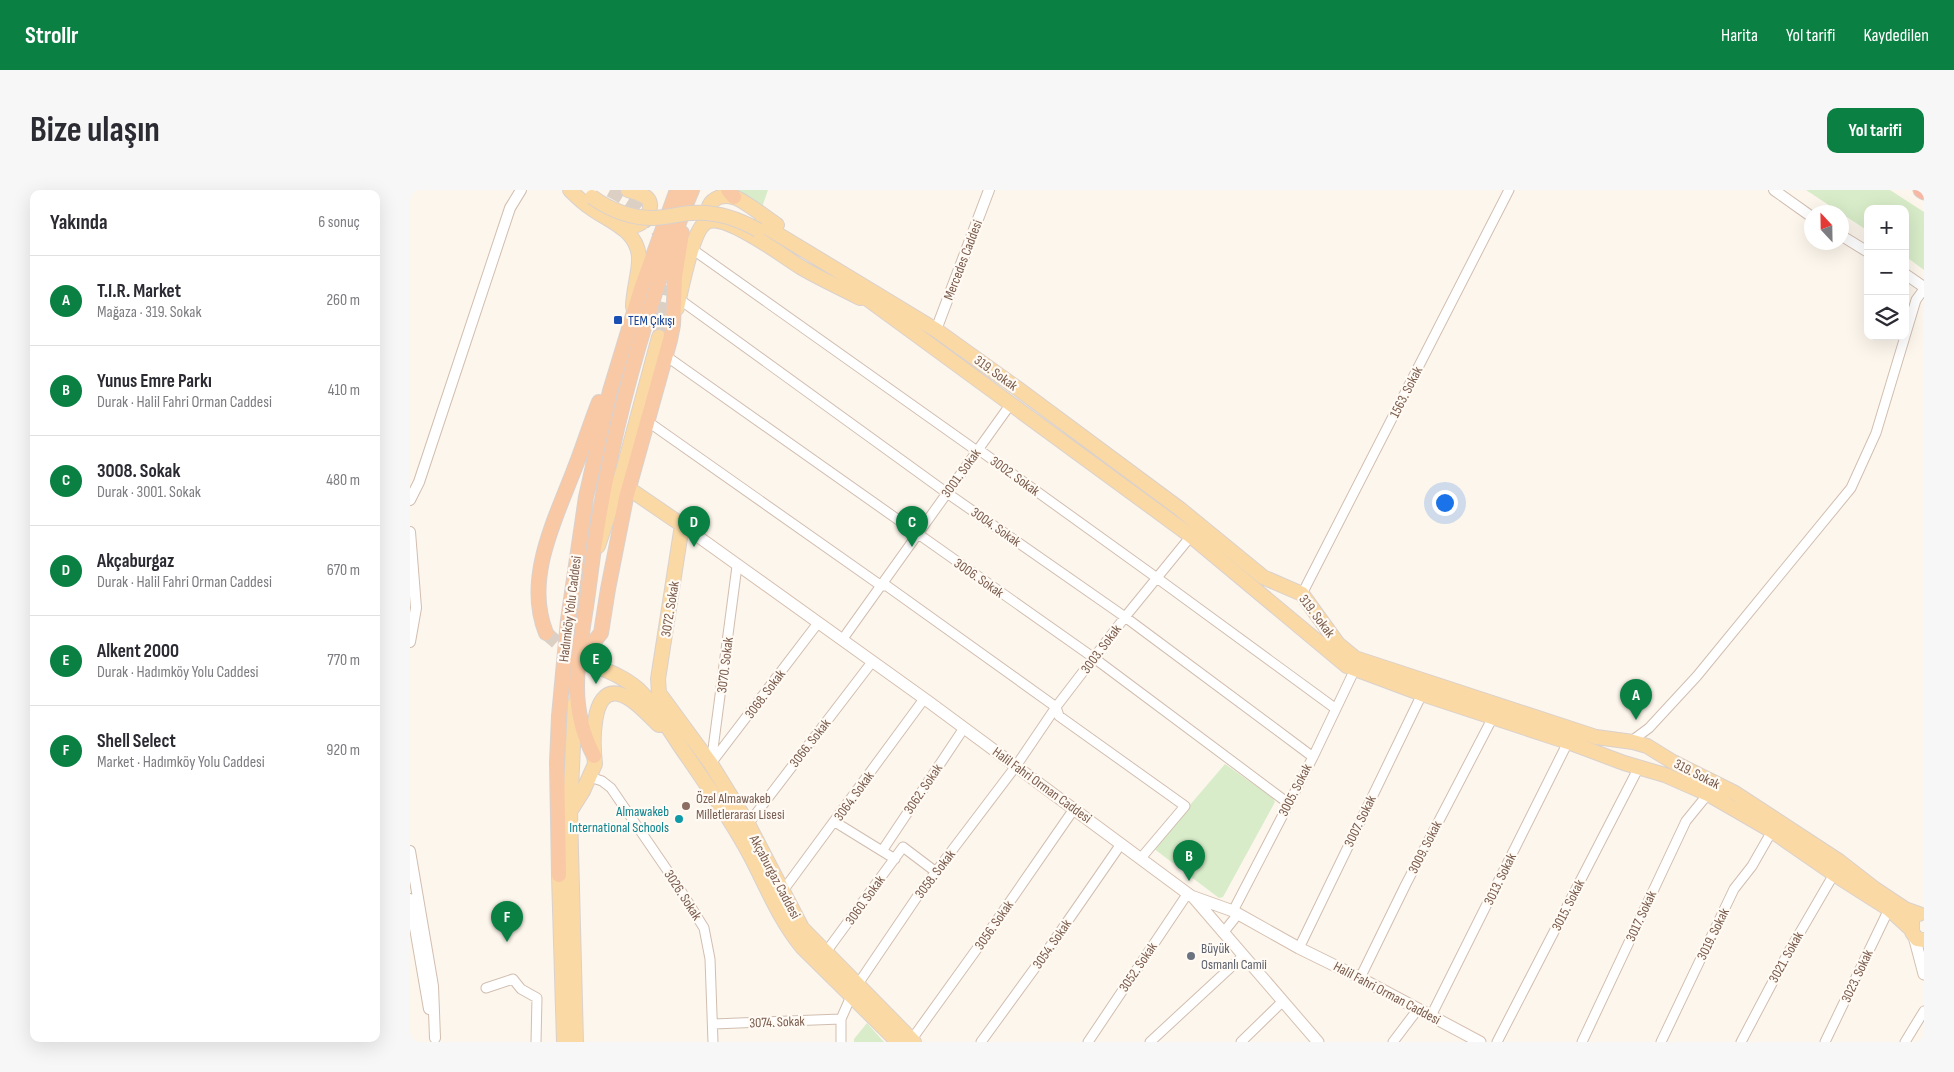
<!DOCTYPE html>
<html lang="tr">
<meta charset="utf-8">
<style>
:root{--surface:#fff;--page:#f7f7f7;--text:#2b2b33;--muted:#7c7c81;--line:#e1e1e2;--accent:#0b8043}
body{margin:0;font-family:"Sofia Sans Condensed",sans-serif;background:var(--page);color:var(--text)}
.controls{position:absolute;right:15px;top:15px;display:grid;overflow:hidden;border-radius:10px;box-shadow:0 5px 20px #0002}
.controls button{width:45px;height:45px;display:grid;place-items:center;padding:0;border:0;border-bottom:1px solid var(--line);background:var(--surface);color:var(--text);font:25px sans-serif}
.compass{position:absolute;left:1394px;top:15px;width:45px;height:45px;border-radius:50%;background:var(--surface);box-shadow:0 5px 20px #0002;rotate:338deg}
.you{position:absolute;left:1034px;top:312px;width:18px;height:18px;margin:-12px;border:4px solid #fff;border-radius:50%;background:#1a73e8;box-shadow:0 0 0 8px #1a73e833}
.badge{display:grid;place-items:center;width:32px;height:32px;border-radius:50%;background:var(--accent);color:#fff;font-size:16px;font-weight:700}
.pin{position:absolute;translate:-50% -41px;filter:drop-shadow(0 1px 2px #0008)}
.pin::after{content:'';position:absolute;top:26px;width:18px;height:15px;background:inherit;clip-path:polygon(0 0,100% 0,50% 100%)}
.list{margin:0;padding:0;list-style:none}
h2{display:flex;justify-content:space-between;align-items:center;height:65px;margin:0;padding:0 20px;font-size:21px}
h2 small{font-size:16px;font-weight:400;color:var(--muted)}
.list li{display:grid;grid-template-columns:32px 1fr auto;gap:15px;align-items:center;box-sizing:border-box;height:90px;padding:0 20px;border-top:1px solid var(--line)}
.list b{display:block;font-size:19px;white-space:nowrap}
.list p{margin:0;font-size:16px;white-space:nowrap;color:var(--muted)}
.list em{font-size:16px;font-style:normal;color:var(--muted)}
.icon{flex:none;width:28px;height:28px;fill:none;stroke:currentColor;stroke-width:2;stroke-linecap:round;stroke-linejoin:round}
.map{position:relative;flex:none;width:1514px;height:852px;overflow:hidden;border-radius:10px}
header{display:flex;align-items:center;gap:30px;box-sizing:border-box;height:70px;padding:0 25px;background:var(--accent);color:#fff}
header strong{font-size:24px}
nav{display:flex;gap:28px;margin-inline-start:auto;font-size:18px}
.intro{display:flex;align-items:center;justify-content:space-between;box-sizing:border-box;height:120px;padding:0 30px}
h1{margin:0;font-size:35px}
.button{padding:12px 22px;border-radius:10px;background:var(--accent);color:#fff;font-size:18px;font-weight:700}
main{display:flex;gap:30px;padding:0 30px}
aside{flex:1;background:var(--surface);border-radius:10px;box-shadow:0 5px 20px #0002}
.map>svg:first-child{display:block}
</style>
<header>
<strong>Strollr</strong>
<nav><a>Harita</a><a>Yol tarifi</a><a>Kaydedilen</a></nav>
</header>
<div class="intro"><h1>Bize ulaşın</h1><a class="button">Yol tarifi</a></div>
<main>
<aside>
<h2>Yakında<small>6 sonuç</small></h2>
<ul class="list">
<li><span class="badge">A</span><div><b>T.I.R. Market</b><p>Mağaza · 319. Sokak</p></div><em>260 m</em></li>
<li><span class="badge">B</span><div><b>Yunus Emre Parkı</b><p>Durak · Halil Fahri Orman Caddesi</p></div><em>410 m</em></li>
<li><span class="badge">C</span><div><b>3008. Sokak</b><p>Durak · 3001. Sokak</p></div><em>480 m</em></li>
<li><span class="badge">D</span><div><b>Akçaburgaz</b><p>Durak · Halil Fahri Orman Caddesi</p></div><em>670 m</em></li>
<li><span class="badge">E</span><div><b>Alkent 2000</b><p>Durak · Hadımköy Yolu Caddesi</p></div><em>770 m</em></li>
<li><span class="badge">F</span><div><b>Shell Select</b><p>Market · Hadımköy Yolu Caddesi</p></div><em>920 m</em></li>
</ul>
</aside>
<div class="map">
<svg width="1514" height="852" viewBox="0 0 1514 852">
<rect width="100%" height="100%" fill="#fdf6ec"/>
<path fill="#d8ecc9" d="M 323,0 L 358,0 L 351,20 Z
M 1396,0 L 1480,0 L 1514,22 L 1514,80 L 1495,66 L 1495,19 L 1458,19 L 1458,41 Z
M 815,574 L 863,608 L 865,612 L 813,707 L 809,708 L 743,658 Z
M 457,833 L 474,852 L 444,852 L 444,849 Z"/>
<g fill="none" stroke-linecap="round" stroke-linejoin="round">
<path stroke="#dcd0c4" stroke-width="14" stroke-dasharray="14 7" stroke-linecap="butt" d="M 200,0 C 230,16 239,24 255,53
M 249,147 L 260,96"/>
<path stroke="#dcd0c4" stroke-width="14" stroke-dasharray="14 7" stroke-linecap="butt" d="M 136,443 L 151,456 L 166,457"/>
<g stroke="#d1beb0" stroke-width="11">
<path id="minor" d="M 282,59 L 567,261 L 572,262 L 747,388 L 926,519
M 269,109 L 537,303 L 715,427 L 903,567
M 256,166 L 684,468 L 878,613
M 237,231 L 470,395 L 477,396 L 646,517 L 649,526 L 775,616 L 731,668
M 892,404 L 1099,0
M 432,450 L 600,215
M 1220,552 L 1239,538 L 1287,486 L 1441,298 L 1466,243 L 1506,110 L 1514,99
M 302,572 L 408,433
M 301,574 L 327,376
M 180,587 L 192,591 L 201,598 L 264,690 L 294,738 L 300,769 L 303,852
M 425,632 L 485,669
M 338,634 L 462,472
M 472,661 L 554,538
M 372,702 L 514,509
M 823,721 L 903,567 L 945,479
M 813,743 L 828,724
M 889,758 L 1012,504
M 416,762 L 493,657 L 526,682
M 950,788 L 996,694 L 1083,527
M 448,794 L 509,704 L 606,576 L 646,517 L 715,427 L 781,346
M 76,798 L 103,789 L 111,799 L 127,808 L 126,852
M 1021,826 L 1158,552
M 303,834 L 431,829
M 502,849 L 574,749 L 664,619
M 431,852 L 431,829 L 442,804
M 571,852 L 630,771 L 711,654
M 678,852 L 778,703
M 740,852 L 833,766
M 831,852 L 873,811
M 983,852 L 1008,819
M 1087,852 L 1229,577
M 1172,852 L 1276,631 L 1298,604
M 1251,852 L 1324,699 L 1342,676 L 1362,641
M 1331,852 L 1378,763 L 1424,684
M 1415,852 L 1479,719
M 1495,852 L 1514,821"/>
</g>
<g stroke="#d1beb0" stroke-width="12">
<path id="tertiary" d="M 1364,0 L 1402,27
M 1432,46 L 1458,62
M 1495,84 L 1514,97
M 526,140 L 579,0
M 0,310 L 9,292 L 100,18 L 111,0
M 0,342 L 6,418 L 0,452
M 0,661 L 23,796 L 25,848
M 0,709 L 19,819"/>
</g>
<g stroke="#d6c0b0" stroke-width="13">
<path id="secondary" d="M 272,335 L 519,512 L 781,706 L 823,721 L 889,758 L 950,788 L 1070,852
M 783,707 L 908,852
M 1504,746 L 1514,784"/>
</g>
<g stroke="#dad1cd" stroke-width="16">
<path id="primary" d="M 160,0 C 167,7 173,13 181,18 C 200,32 226,39 229,66 C 230,81 223,100 223,117
M 302,30 C 291,15 307,3 323,7 C 331,8 358,29 367,35
M 207,34 C 213,35 221,37 227,35 C 236,32 245,16 237,8 C 232,4 224,2 218,0
M 351,34 L 526,140 L 607,198 L 770,319 L 853,387 L 892,404 L 928,454 L 945,468 L 1186,547 L 1223,552 L 1237,556 L 1263,572 L 1325,603 L 1429,671 L 1465,699 L 1495,719 L 1509,724
M 444,99 L 781,346 L 937,476 L 1012,504 L 1158,552 L 1214,573 L 1255,585 L 1298,604 L 1362,641 L 1424,684 L 1479,719 L 1501,739
M 267,118 C 271,100 282,44 294,34 C 311,18 375,68 392,78 C 411,89 431,98 450,108
M 218,298 L 272,335 L 248,489 L 249,503 L 301,574 L 338,634 L 392,738 L 504,852
M 188,356 L 213,281 L 249,147
M 181,474 C 198,481 214,487 228,499 C 248,518 261,544 277,566 C 299,598 322,631 340,665 C 357,697 369,729 392,757 L 488,852
M 165,513 L 160,621 L 166,852
M 161,620 L 173,601 L 185,574 C 183,556 180,497 209,504 C 224,508 238,525 249,535
M 149,685 L 154,852
M 1502,731 L 1502,742 L 1507,749 L 1514,750"/>
</g>
<g stroke="#dad1cd" stroke-width="16">
<path id="trunk" d="M 318,0 L 324,7
M 136,443 C 114,389 145,330 164,280 C 173,258 180,234 189,212
M 182,454 L 191,443 L 198,399 L 216,308 L 260,150 L 263,135 L 265,87 L 272,43
M 184,566 C 173,545 167,521 167,497 C 167,466 174,433 178,403 C 190,300 214,198 246,100 C 257,66 268,32 282,0
M 149,685 L 147,572 L 149,526 L 158,430 L 176,307 L 200,201 L 231,99 L 267,0"/>
</g>
<g stroke="#dad1cd" stroke-width="17">
<path id="motorway" d="M 1511,0 L 1514,2"/>
</g>
<use href="#minor" stroke="#fff" stroke-width="9"/>
<use href="#tertiary" stroke="#fff" stroke-width="10"/>
<use href="#secondary" stroke="#fff" stroke-width="11"/>
<use href="#primary" stroke="#fbd9a5" stroke-width="14"/>
<use href="#trunk" stroke="#f9c8a4" stroke-width="14"/>
<use href="#motorway" stroke="#f7b7a3" stroke-width="15"/>
<g stroke="#dad1cd" stroke-width="16" stroke-linecap="butt">
<path id="primary-bridge" d="M 182,7 C 200,20 220,28 243,28 C 256,28 268,24 281,23 C 305,21 327,28 348,40"/>
</g>
<use href="#primary-bridge" stroke="#fbd9a5" stroke-width="14"/>
</g>
<rect fill="#1a4fb4" stroke="#fffaf3" stroke-width="2" x="203" y="125" width="10" height="10" rx="2.5"/>
<circle fill="#8d6e63" stroke="#fffaf3" stroke-width="2" cx="276" cy="616" r="5"/>
<circle fill="#0f9aa8" stroke="#fffaf3" stroke-width="2" cx="269" cy="629" r="5"/>
<circle fill="#6b7280" stroke="#fffaf3" stroke-width="2" cx="781" cy="766" r="5"/>
<g text-anchor="middle" dominant-baseline="central" stroke-width="4.5" stroke-linejoin="round" paint-order="stroke">
<g font-size="14" fill="#7a5c4d" stroke="#fffaf3">
<text transform="translate(553 70) rotate(-69)">Mercedes Caddesi</text>
<text transform="translate(586 183) rotate(36)">319. Sokak</text>
<text transform="translate(996 202) rotate(-63)">1563. Sokak</text>
<text transform="translate(551 283) rotate(-54)">3001. Sokak</text>
<text transform="translate(605 286) rotate(36)">3002. Sokak</text>
<text transform="translate(586 337) rotate(35)">3004. Sokak</text>
<text transform="translate(569 388) rotate(35)">3006. Sokak</text>
<text transform="translate(160 419) rotate(-83)">Hadımköy Yolu Caddesi</text>
<text transform="translate(260 419) rotate(-81)">3072. Sokak</text>
<text transform="translate(907 426) rotate(53)">319. Sokak</text>
<text transform="translate(691 459) rotate(-53)">3003. Sokak</text>
<text transform="translate(315 475) rotate(-83)">3070. Sokak</text>
<text transform="translate(355 504) rotate(-53)">3068. Sokak</text>
<text transform="translate(400 553) rotate(-52)">3066. Sokak</text>
<text transform="translate(1287 584) rotate(27)">319. Sokak</text>
<text transform="translate(632 595) rotate(36)">Halil Fahri Orman Caddesi</text>
<text transform="translate(513 599) rotate(-56)">3062. Sokak</text>
<text transform="translate(885 600) rotate(-63)">3005. Sokak</text>
<text transform="translate(444 606) rotate(-54)">3064. Sokak</text>
<text transform="translate(950 631) rotate(-64)">3007. Sokak</text>
<text transform="translate(1015 657) rotate(-63)">3009. Sokak</text>
<text transform="translate(525 684) rotate(-53)">3058. Sokak</text>
<text transform="translate(365 687) rotate(62)">Akçaburgaz Caddesi</text>
<text transform="translate(1090 689) rotate(-64)">3013. Sokak</text>
<text transform="translate(273 705) rotate(57)">3026. Sokak</text>
<text transform="translate(455 710) rotate(-54)">3060. Sokak</text>
<text transform="translate(1158 715) rotate(-63)">3015. Sokak</text>
<text transform="translate(1231 726) rotate(-65)">3017. Sokak</text>
<text transform="translate(584 735) rotate(-55)">3056. Sokak</text>
<text transform="translate(1303 744) rotate(-64)">3019. Sokak</text>
<text transform="translate(642 754) rotate(-55)">3054. Sokak</text>
<text transform="translate(1376 767) rotate(-61)">3021. Sokak</text>
<text transform="translate(728 777) rotate(-56)">3052. Sokak</text>
<text transform="translate(1447 786) rotate(-65)">3023. Sokak</text>
<text transform="translate(977 803) rotate(28)">Halil Fahri Orman Caddesi</text>
<text transform="translate(367 832) rotate(-2)">3074. Sokak</text>
</g>
<g font-size="14" fill="#164399" stroke="#fffaf3" text-anchor="start">
<text x="218" y="130">TEM Çıkışı</text>
</g>
<g font-size="14" fill="#785e54" stroke="#fffaf3" text-anchor="start">
<text x="286" y="608">Özel Almawakeb<tspan x="286" dy="16">Milletlerarası Lisesi</tspan></text>
</g>
<g font-size="14" fill="#0d838f" stroke="#fffaf3" text-anchor="end">
<text x="259" y="621">Almawakeb<tspan x="259" dy="16">International Schools</tspan></text>
</g>
<g font-size="14" fill="#5b616d" stroke="#fffaf3" text-anchor="start">
<text x="791" y="758">Büyük<tspan x="791" dy="16">Osmanlı Camii</tspan></text>
</g>
</g>
</svg>
<div class="controls">
<button>+</button>
<button>−</button>
<button><svg class="icon" aria-label="layers" viewBox="0 0 24 24"><path d="M12 4l9 5-9 5-9-5zM3 14l9 5 9-5"/></svg></button>
</div>
<svg class="compass" viewBox="-18 -18 36 36"><path d="M0-13l5 13h-10z" fill="#e53935"/><path d="M0 13l5-13h-10z" fill="#7c7c81"/></svg>
<div class="you"></div>
<div class="pin badge" style="left:1226px;top:530px">A</div>
<div class="pin badge" style="left:779px;top:691px">B</div>
<div class="pin badge" style="left:502px;top:357px">C</div>
<div class="pin badge" style="left:284px;top:357px">D</div>
<div class="pin badge" style="left:186px;top:494px">E</div>
<div class="pin badge" style="left:97px;top:752px">F</div>
</div>
</main>
